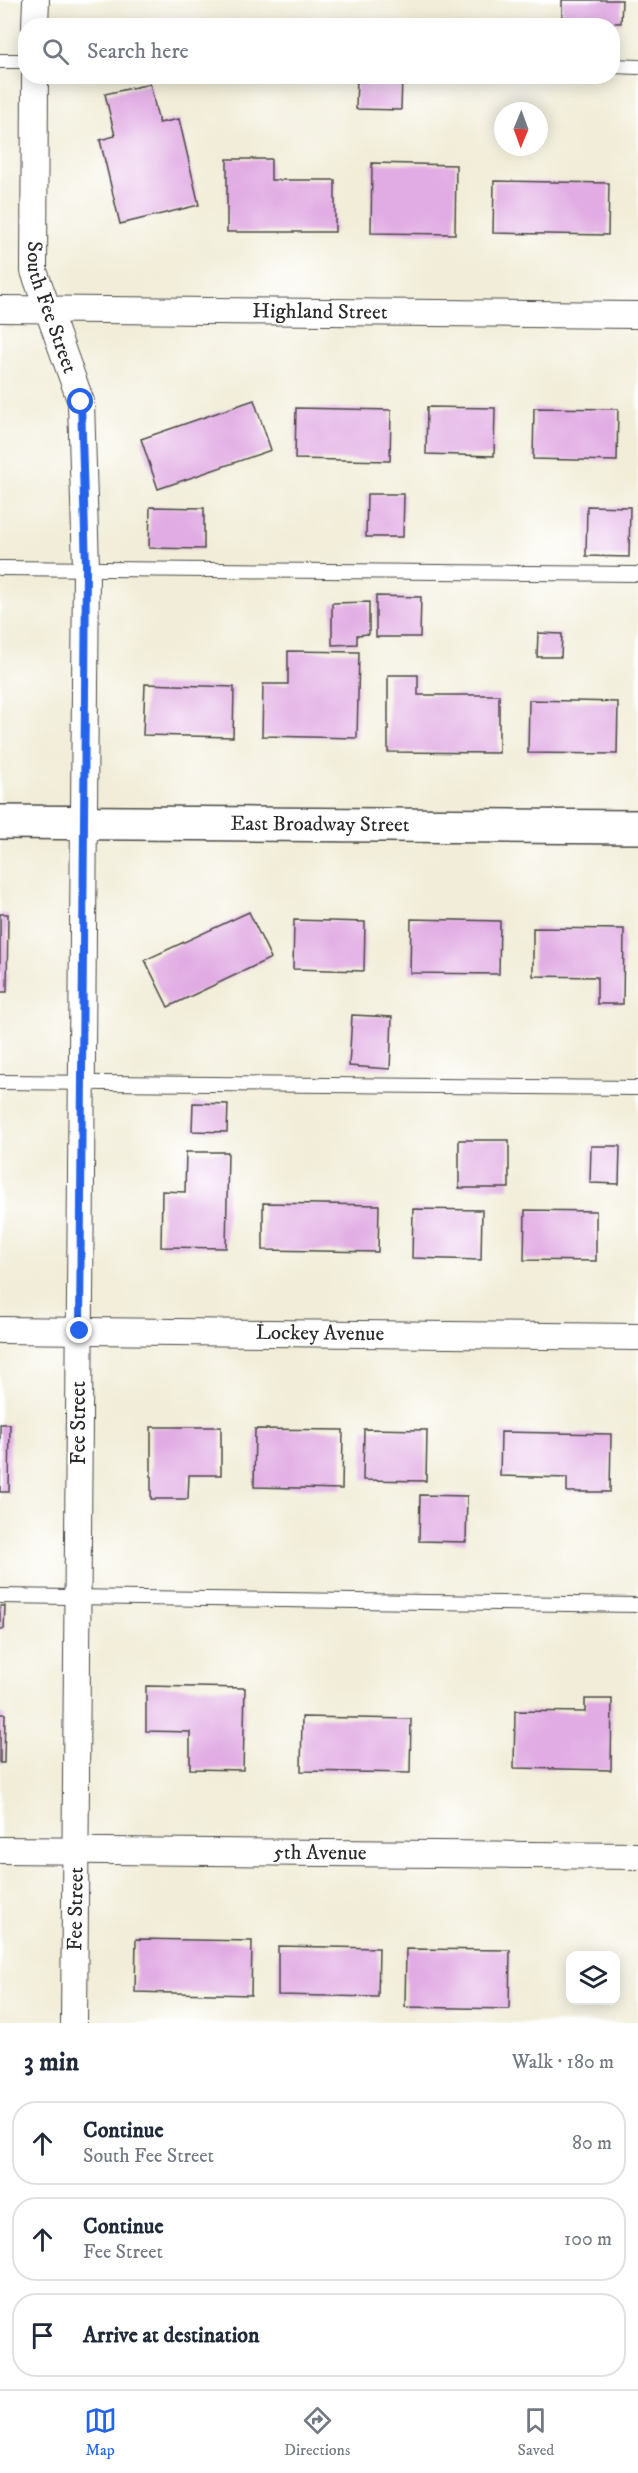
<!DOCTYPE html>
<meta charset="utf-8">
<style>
:root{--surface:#fff;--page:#f6f6f7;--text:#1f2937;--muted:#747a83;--line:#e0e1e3;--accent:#2563eb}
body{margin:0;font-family:"IM FELL DW Pica",serif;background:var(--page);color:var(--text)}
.controls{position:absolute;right:18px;bottom:18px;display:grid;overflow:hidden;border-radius:12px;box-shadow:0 3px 15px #0003}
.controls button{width:54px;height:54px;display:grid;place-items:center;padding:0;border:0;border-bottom:2px solid var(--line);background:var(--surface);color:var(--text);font:30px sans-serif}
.compass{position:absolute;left:494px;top:102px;width:54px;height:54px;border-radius:50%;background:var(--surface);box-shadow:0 3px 15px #0003;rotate:181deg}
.stop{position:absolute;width:18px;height:18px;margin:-14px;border:4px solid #2563eb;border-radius:50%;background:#fff}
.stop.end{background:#2563eb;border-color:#fff;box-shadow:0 2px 6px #0008}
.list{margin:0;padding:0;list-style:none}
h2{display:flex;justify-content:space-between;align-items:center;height:78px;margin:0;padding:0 24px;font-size:26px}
h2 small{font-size:20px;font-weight:400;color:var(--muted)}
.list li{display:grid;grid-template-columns:39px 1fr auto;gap:18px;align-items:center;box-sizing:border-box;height:84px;margin:0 12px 12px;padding:0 12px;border:2px solid var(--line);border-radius:24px}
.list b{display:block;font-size:22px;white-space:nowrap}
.list p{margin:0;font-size:20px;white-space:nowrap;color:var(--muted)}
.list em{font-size:20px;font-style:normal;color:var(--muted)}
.icon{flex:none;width:33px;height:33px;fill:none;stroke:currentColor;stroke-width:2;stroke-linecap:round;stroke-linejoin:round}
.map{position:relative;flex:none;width:638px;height:2023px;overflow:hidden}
.search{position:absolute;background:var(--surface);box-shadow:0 3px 15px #0003;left:18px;right:18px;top:18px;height:66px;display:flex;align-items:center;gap:15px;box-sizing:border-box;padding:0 21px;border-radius:24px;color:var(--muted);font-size:22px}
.sheet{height:366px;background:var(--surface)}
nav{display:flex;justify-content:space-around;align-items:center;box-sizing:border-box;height:84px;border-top:2px solid var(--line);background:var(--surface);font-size:16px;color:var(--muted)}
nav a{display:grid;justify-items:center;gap:3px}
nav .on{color:var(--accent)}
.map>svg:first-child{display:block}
</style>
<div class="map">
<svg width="638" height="2023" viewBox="0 0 638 2023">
<rect width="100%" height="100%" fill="#fff"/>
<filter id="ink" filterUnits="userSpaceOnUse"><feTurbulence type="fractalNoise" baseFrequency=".0167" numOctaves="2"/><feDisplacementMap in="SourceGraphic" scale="12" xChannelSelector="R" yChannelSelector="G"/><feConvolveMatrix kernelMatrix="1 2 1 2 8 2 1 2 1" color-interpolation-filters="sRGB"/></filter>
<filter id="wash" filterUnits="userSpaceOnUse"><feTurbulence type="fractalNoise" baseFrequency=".008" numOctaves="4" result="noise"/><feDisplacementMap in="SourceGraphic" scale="24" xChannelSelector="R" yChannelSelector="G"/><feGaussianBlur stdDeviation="1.35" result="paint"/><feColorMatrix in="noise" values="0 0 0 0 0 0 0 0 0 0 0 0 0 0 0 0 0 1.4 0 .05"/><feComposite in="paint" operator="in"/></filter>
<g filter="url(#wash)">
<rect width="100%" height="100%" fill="#f1edd8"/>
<g id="blocks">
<path fill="#e1ace3" d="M 562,0 L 622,0 L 621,23 L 562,21 Z
M 357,77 L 402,77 L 401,110 L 356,109 Z
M 150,84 L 159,123 L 179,119 L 199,205 L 120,224 L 100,140 L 115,136 L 105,94 Z
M 227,159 L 271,159 L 271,180 L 335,180 L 335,232 L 227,232 Z
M 372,163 L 456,165 L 455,234 L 371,233 Z
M 494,181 L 609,183 L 608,235 L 493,233 Z
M 254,400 L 271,450 L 158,489 L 141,439 Z
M 427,407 L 495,408 L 494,456 L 426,454 Z
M 296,408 L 391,410 L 390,461 L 295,459 Z
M 534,408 L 618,409 L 617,461 L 533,459 Z
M 367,494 L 404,494 L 403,537 L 366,537 Z
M 587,506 L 630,507 L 629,557 L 586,556 Z
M 150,507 L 204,508 L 204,549 L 149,548 Z
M 376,596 L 421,597 L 420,637 L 376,637 Z
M 369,602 L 369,634 L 357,635 L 357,644 L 332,645 L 332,603 Z
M 538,633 L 562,634 L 561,657 L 537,657 Z
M 288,651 L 359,652 L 357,738 L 262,736 L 263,684 L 288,684 Z
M 388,675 L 418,675 L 418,695 L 499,695 L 499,753 L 388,752 Z
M 145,684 L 234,687 L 233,737 L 143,735 Z
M 529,700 L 618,702 L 617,754 L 528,753 Z
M 249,912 L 271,958 L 168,1007 L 145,960 Z
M 0,914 L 8,914 L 7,992 L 0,992 Z
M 411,919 L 500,921 L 499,974 L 410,973 Z
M 294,920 L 365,922 L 364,971 L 293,969 Z
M 533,928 L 624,929 L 623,1004 L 597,1004 L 597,977 L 533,976 Z
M 352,1015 L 392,1017 L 390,1069 L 349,1066 Z
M 193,1103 L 228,1104 L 227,1132 L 192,1131 Z
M 459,1140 L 509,1140 L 509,1188 L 459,1188 Z
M 591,1146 L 620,1146 L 619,1184 L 590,1183 Z
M 186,1152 L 228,1152 L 226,1248 L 161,1247 L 162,1191 L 185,1192 Z
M 263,1203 L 379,1205 L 378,1252 L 263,1250 Z
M 413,1209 L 482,1210 L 481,1260 L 412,1258 Z
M 525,1210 L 596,1211 L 596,1261 L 524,1260 Z
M 0,1424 L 10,1424 L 9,1492 L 0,1492 Z
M 151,1427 L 221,1427 L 221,1475 L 189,1475 L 188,1499 L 151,1499 Z
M 255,1429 L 343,1430 L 342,1489 L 254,1487 Z
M 364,1429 L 427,1430 L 426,1481 L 363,1480 Z
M 501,1432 L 611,1434 L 610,1492 L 567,1492 L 567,1478 L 500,1476 Z
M 420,1495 L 467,1496 L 466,1542 L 419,1541 Z
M 0,1606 L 5,1606 L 4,1629 L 0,1629 Z
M 146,1686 L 245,1688 L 243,1770 L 190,1769 L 190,1732 L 146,1731 Z
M 585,1699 L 612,1699 L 611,1770 L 514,1768 L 515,1711 L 585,1712 Z
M 0,1714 L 5,1714 L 4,1763 L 0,1763 Z
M 302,1717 L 411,1719 L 410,1773 L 301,1771 Z
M 136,1939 L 252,1941 L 251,1995 L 135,1992 Z
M 278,1946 L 379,1948 L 378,1997 L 278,1995 Z
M 406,1949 L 510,1950 L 509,2009 L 405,2007 Z"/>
</g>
</g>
<g filter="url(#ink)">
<use href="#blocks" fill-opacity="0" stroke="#494845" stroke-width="1.5"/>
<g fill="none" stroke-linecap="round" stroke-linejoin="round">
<g stroke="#494845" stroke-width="16">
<path id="service" d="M 0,61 L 26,61
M 612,66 L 638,67
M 0,568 L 638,574
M 0,1082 L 638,1088
M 0,1596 L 638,1605"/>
</g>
<g stroke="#494845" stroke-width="28">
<g id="minor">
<path d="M 35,26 L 36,0"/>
<path id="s1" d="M 35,76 L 34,271 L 81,402 L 86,567 L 74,2023"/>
<path id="s2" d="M 0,309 L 638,315"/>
<path id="s3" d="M 0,1330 L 638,1337"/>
<path id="s4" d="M 0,1850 L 638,1856"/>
</g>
</g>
<g stroke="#494845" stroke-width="36">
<g id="tertiary">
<path id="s5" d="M 0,822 L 638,827"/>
</g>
</g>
<use href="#service" stroke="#fff" stroke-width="14"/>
<use href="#minor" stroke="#fff" stroke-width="26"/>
<use href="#tertiary" stroke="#fff" stroke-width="33"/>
</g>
</g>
<g fill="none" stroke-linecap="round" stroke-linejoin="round" filter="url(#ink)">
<path stroke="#2563eb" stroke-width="8" d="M 80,1331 L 86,567 L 81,402"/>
</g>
<g text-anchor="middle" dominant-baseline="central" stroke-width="4.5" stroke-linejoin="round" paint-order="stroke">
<g font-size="21" fill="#2b2b2b" stroke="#fff">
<text stroke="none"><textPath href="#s1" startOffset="234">South Fee Street</textPath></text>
<text stroke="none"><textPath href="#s2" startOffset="320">Highland Street</textPath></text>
<text stroke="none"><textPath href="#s5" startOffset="320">East Broadway Street</textPath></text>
<text stroke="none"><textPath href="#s3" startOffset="320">Lockey Avenue</textPath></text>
<text transform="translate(79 1423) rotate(-90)">Fee Street</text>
<text stroke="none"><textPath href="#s4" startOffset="320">5th Avenue</textPath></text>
<text transform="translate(76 1909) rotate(-89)">Fee Street</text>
</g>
</g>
</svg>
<div class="controls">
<button><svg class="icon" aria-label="layers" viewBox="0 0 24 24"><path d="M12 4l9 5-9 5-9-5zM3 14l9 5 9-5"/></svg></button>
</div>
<svg class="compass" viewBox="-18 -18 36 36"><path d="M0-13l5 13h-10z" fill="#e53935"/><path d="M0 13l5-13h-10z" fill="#747a83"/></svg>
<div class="stop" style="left:81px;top:402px"></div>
<div class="stop end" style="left:80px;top:1331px"></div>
<div class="search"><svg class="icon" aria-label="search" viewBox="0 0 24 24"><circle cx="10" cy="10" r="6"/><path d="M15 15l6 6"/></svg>Search here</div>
</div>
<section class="sheet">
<h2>3 min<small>Walk · 180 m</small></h2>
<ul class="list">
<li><svg class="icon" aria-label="ahead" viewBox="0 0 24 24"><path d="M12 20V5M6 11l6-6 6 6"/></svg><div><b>Continue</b><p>South Fee Street</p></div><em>80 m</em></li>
<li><svg class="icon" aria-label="ahead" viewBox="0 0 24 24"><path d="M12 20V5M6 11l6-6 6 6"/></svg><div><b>Continue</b><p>Fee Street</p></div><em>100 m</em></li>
<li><svg class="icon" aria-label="arrive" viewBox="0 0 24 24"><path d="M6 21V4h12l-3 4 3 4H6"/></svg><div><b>Arrive at destination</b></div></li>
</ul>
</section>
<nav>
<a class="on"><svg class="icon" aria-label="map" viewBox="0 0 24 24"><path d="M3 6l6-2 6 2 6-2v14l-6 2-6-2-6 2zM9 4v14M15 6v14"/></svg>Map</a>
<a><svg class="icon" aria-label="directions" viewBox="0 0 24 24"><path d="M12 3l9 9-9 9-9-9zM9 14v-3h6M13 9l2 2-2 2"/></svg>Directions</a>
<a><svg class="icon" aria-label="saved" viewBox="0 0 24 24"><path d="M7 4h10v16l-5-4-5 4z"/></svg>Saved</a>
</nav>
